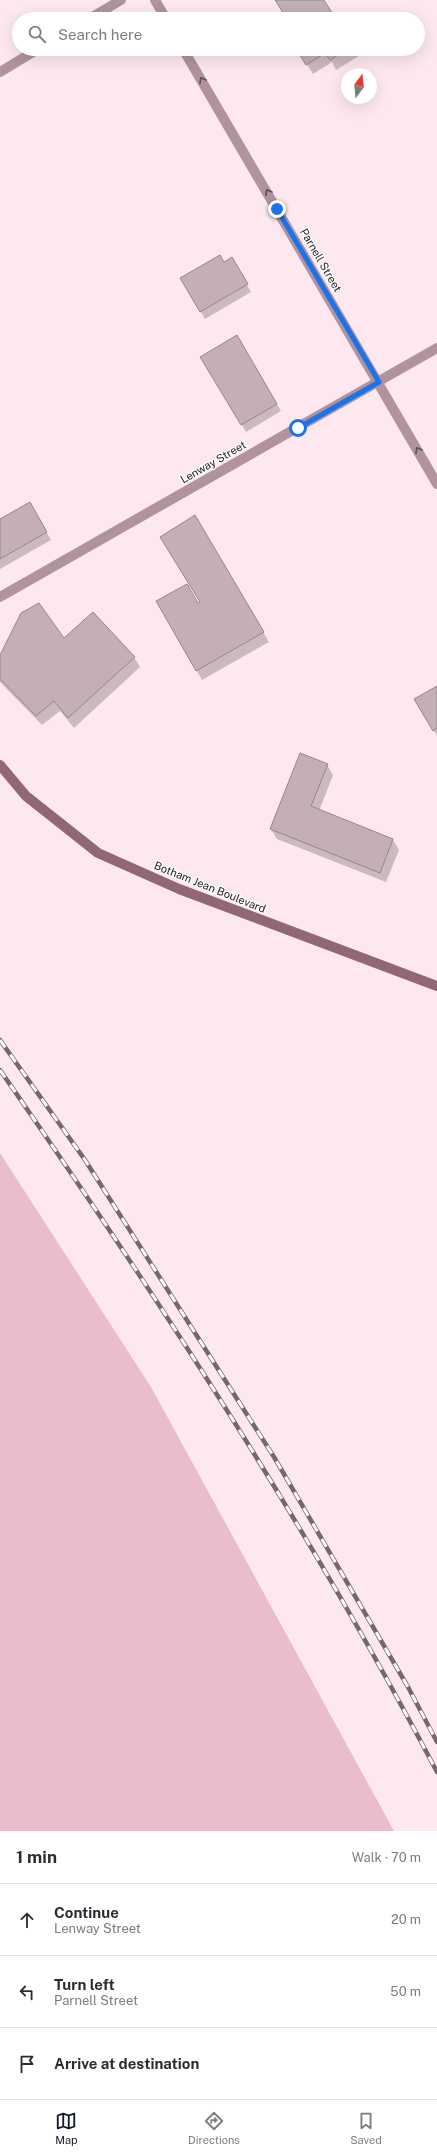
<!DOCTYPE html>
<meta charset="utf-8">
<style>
:root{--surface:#fff;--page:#f2f2f3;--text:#2b2b33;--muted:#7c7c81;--line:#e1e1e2;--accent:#111827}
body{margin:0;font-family:"Public Sans",sans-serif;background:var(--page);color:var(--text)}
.compass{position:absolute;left:341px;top:68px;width:36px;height:36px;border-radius:50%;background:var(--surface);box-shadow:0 4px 16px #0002;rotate:15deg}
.stop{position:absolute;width:12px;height:12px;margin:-9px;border:3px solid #1a73e8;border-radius:50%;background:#fff}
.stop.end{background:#1a73e8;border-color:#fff;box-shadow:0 1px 4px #0008}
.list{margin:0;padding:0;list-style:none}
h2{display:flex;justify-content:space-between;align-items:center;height:52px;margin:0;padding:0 16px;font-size:17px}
h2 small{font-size:13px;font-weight:400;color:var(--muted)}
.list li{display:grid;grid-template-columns:26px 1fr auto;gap:12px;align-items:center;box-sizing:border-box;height:72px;padding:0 16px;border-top:1px solid var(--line)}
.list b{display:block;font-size:15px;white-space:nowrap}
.list p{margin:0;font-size:13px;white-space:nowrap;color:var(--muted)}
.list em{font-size:13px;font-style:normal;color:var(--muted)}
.icon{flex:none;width:22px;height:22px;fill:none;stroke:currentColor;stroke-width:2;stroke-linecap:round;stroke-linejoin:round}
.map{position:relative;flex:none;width:437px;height:1831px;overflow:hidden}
.search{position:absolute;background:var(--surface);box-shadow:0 4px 16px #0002;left:12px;right:12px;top:12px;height:44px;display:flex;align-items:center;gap:10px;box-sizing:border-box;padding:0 14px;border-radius:22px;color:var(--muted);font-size:15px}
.sheet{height:268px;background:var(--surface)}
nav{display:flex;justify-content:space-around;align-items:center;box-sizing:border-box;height:56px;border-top:1px solid var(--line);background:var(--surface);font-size:11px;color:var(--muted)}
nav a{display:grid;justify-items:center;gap:2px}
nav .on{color:var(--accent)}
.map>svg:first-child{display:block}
</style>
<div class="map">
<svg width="437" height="1831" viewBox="0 0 437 1831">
<rect width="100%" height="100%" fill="#fee8f0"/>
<path fill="#e9bdcd" d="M 0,1153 L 151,1387 L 394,1831 L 0,1831 Z"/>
<path fill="#0003" d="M 297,49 L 366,49 L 367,51 L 336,70 L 332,62 L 313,74 Z
M 232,259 L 251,292 L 205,319 L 181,278 Z
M 236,336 L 281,411 L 246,432 L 202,357 Z
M 30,503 L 51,540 L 0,569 L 0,520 Z
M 195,517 L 269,642 L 202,680 L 157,601 L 197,605 L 201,603 Z
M 64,639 L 134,657 L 140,667 L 74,728 L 60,711 L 42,725 L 0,682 L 0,658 Z
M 437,687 L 437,736 L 420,707 Z
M 327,765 L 333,775 L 319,811 L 393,840 L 399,850 L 386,882 L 277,839 L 271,829 Z"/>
<path fill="#c4afb7" stroke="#99858c" d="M 275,0 L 324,0 L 336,19 L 287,19 Z
M 345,14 L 349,19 L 337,19 Z
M 296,49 L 348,49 L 330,60 L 325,53 L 306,65 Z
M 220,255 L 224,262 L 232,257 L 248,284 L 200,312 L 180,278 Z
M 237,335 L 277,404 L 241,425 L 200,357 Z
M 30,502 L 47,532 L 0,559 L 0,519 Z
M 195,515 L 264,632 L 196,671 L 156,601 L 187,584 L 198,603 L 200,602 L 160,537 Z
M 39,603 L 64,638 L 93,612 L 135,657 L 68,718 L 54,701 L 36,716 L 0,679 L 0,655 L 21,613 Z
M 437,686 L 437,728 L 433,731 L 414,699 Z
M 300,753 L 328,764 L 311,806 L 393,839 L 380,873 L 270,829 Z"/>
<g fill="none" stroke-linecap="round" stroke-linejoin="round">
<path stroke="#b1929d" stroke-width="10" d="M 155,0 L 166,19
M 89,19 L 121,0
M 183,49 L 437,484
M 0,72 L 38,49
M 0,597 L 437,348"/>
<path stroke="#916676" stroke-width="10" d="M 0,765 L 26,796 L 98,853 L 179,889 L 437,986"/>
<g stroke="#75686d" stroke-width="4.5">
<path id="rail" d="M 0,1040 L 85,1160 L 274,1457 L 408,1687 L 437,1742
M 0,1070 C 157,1296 309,1528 437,1772"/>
</g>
<use href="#rail" stroke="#fcfcfc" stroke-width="3" stroke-dasharray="9" stroke-linecap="butt"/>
</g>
<defs><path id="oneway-chevron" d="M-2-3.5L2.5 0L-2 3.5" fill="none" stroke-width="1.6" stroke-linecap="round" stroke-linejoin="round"/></defs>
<g stroke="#614f56">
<use href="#oneway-chevron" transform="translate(202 80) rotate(-120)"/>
<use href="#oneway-chevron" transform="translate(268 192) rotate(-120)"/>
<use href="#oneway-chevron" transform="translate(418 450) rotate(-120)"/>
</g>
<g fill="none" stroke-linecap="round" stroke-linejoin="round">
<path stroke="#1a73e8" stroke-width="5" d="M 277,209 L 379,382 L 298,428"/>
</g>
<g text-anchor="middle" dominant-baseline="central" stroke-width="3" stroke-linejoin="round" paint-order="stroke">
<g font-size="11" fill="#2b2326" stroke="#fcfcfc">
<text transform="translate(321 260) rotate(60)">Parnell Street</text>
<text transform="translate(213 462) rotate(-30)">Lenway Street</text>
<text transform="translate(210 887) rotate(22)">Botham Jean Boulevard</text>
</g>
</g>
</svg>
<svg class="compass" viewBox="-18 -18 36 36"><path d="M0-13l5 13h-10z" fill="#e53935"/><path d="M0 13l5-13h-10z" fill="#7c7c81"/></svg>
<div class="stop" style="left:298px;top:428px"></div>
<div class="stop end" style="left:277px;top:209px"></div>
<div class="search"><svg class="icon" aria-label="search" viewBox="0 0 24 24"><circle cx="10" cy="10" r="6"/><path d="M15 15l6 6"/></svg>Search here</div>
</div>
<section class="sheet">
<h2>1 min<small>Walk · 70 m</small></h2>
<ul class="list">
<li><svg class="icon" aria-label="ahead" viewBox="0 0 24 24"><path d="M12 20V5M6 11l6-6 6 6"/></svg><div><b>Continue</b><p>Lenway Street</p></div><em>20 m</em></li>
<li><svg class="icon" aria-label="left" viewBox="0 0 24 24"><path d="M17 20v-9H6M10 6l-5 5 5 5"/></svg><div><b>Turn left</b><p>Parnell Street</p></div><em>50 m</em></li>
<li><svg class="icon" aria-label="arrive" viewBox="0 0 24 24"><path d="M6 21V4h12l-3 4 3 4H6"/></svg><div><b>Arrive at destination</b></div></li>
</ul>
</section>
<nav>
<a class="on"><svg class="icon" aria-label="map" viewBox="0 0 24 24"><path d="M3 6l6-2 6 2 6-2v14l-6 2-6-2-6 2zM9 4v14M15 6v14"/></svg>Map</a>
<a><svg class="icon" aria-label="directions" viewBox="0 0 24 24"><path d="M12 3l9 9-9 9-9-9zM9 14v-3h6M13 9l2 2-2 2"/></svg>Directions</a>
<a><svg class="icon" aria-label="saved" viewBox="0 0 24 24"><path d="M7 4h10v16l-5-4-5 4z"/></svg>Saved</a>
</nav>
